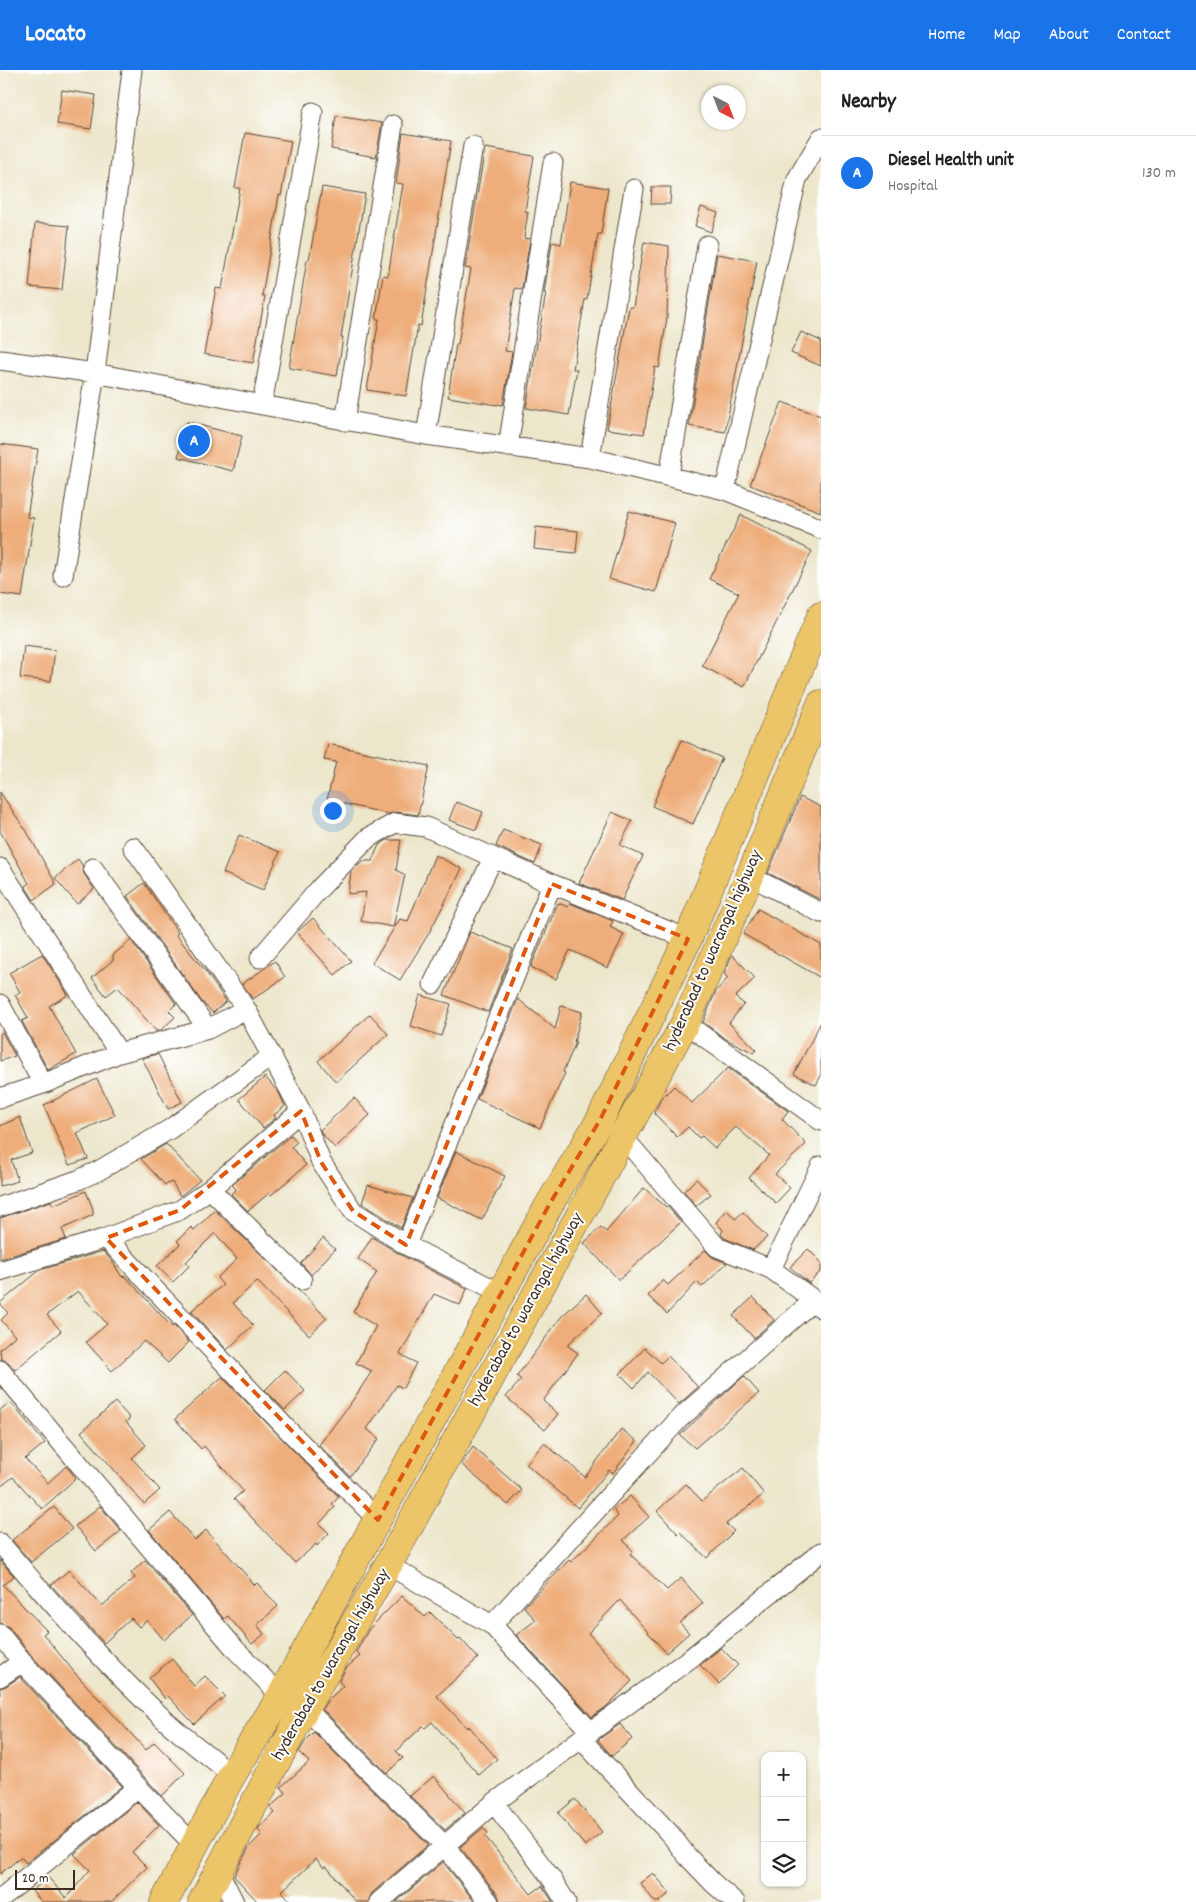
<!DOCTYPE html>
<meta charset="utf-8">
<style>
:root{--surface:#fff;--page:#f2f2f2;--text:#222;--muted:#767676;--line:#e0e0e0;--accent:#1a73e8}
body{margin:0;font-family:Dekko,sans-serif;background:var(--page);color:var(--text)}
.controls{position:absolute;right:15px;bottom:15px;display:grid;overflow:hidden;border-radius:10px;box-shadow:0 1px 4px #0004}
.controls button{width:45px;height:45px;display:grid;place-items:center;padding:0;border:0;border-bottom:1px solid var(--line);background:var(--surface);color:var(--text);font:25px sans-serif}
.compass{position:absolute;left:701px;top:15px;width:45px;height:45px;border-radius:50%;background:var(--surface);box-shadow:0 1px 4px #0004;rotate:138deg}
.scale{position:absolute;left:15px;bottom:12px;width:60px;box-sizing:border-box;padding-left:5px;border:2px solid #3b2a1e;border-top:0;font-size:14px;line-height:18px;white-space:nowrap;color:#3b2a1e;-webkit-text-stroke:4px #fff;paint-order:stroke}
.you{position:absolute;left:332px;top:740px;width:18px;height:18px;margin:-12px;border:4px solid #fff;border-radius:50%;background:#1a73e8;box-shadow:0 0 0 8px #1a73e833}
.badge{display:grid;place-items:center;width:32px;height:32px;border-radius:50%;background:var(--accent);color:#fff;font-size:16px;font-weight:700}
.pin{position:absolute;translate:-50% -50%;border:2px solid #fff;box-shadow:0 1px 5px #0006}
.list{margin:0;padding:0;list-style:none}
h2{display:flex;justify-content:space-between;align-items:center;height:65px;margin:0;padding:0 20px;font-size:21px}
h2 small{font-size:16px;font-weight:400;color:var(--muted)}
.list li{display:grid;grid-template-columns:32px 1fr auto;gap:15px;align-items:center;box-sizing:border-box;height:75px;padding:0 20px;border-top:1px solid var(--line)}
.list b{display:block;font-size:19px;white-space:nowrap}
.list p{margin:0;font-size:16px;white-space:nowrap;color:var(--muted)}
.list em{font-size:16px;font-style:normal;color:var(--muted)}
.icon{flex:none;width:28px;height:28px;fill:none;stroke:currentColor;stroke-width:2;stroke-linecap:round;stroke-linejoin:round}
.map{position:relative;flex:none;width:821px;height:1832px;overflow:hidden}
header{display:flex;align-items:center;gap:30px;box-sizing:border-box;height:70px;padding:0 25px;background:var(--accent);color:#fff}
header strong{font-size:24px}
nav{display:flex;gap:28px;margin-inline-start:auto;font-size:18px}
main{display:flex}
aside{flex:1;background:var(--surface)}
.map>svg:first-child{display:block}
</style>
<header>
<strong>Locato</strong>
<nav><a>Home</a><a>Map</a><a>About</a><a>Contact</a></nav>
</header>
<main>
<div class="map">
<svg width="821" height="1832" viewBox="0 0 821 1832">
<rect width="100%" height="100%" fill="#fff"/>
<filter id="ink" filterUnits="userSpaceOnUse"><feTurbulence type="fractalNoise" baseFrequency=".02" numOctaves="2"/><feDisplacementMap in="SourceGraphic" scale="10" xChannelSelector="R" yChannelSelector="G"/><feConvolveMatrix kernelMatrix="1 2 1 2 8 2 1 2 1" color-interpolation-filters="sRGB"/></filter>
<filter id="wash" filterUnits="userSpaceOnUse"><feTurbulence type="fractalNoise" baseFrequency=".0096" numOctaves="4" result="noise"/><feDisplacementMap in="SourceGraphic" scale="20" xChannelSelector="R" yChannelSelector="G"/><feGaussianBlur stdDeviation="1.12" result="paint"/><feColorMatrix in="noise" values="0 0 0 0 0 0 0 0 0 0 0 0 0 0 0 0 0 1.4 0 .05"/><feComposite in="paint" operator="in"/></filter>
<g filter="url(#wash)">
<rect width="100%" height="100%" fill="#ece6ca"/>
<g id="blocks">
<path fill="#eead7a" d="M 62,20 L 96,25 L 91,59 L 57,54 Z
M 336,46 L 382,53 L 376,87 L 331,79 Z
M 245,63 L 291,71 L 281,126 L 279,125 L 262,226 L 265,226 L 253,293 L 204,284 L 216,218 L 222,219 L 240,118 L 235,118 Z
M 403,63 L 451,71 L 421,256 L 418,255 L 406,326 L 367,320 L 379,249 L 376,249 L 383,205 L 388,206 L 403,114 L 396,113 Z
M 485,78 L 534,86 L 525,141 L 528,142 L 524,168 L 530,169 L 522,219 L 515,218 L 505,281 L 512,282 L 503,335 L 498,334 L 497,335 L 448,327 L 456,274 L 458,274 L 471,199 L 465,198 Z
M 570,112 L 608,118 L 601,164 L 598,164 L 587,229 L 585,229 L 573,299 L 577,299 L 569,345 L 526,338 L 546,223 L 544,223 L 552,172 L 561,174 Z
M 322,117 L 365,124 L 341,267 L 343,267 L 337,306 L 289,298 L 307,190 L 309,190 Z
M 652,117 L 671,117 L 670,134 L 651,134 Z
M 701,137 L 718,143 L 711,162 L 695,156 Z
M 35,153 L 69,156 L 62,220 L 29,217 Z
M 644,172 L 669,176 L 667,248 L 659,298 L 655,297 L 644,364 L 607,359 L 629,237 L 633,237 Z
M 717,184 L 757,191 L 725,362 L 689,356 Z
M 801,262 L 821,271 L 821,296 L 791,283 Z
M 782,332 L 821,346 L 821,442 L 750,415 Z
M 187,352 L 242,366 L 233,401 L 178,387 Z
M 0,374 L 38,379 L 27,447 L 34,448 L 22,527 L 0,524 Z
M 629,441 L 675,453 L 656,522 L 609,509 Z
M 741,445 L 812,481 L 744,617 L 702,596 L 739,523 L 709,509 Z
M 536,457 L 578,461 L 576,483 L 534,479 Z
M 24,576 L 55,580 L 51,611 L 20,608 Z
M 682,670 L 722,688 L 693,754 L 652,736 Z
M 328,674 L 429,696 L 418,745 L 396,742 L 389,744 L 327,730 L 336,692 L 324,690 Z
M 0,722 L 24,758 L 25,758 L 56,814 L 34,830 L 25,816 L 29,813 L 0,761 Z
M 800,727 L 821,737 L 821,830 L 768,803 Z
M 456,732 L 483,742 L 476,760 L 449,750 Z
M 612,742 L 632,751 L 620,775 L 643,786 L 622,830 L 579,813 Z
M 503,760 L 542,775 L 535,794 L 496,776 Z
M 239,765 L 280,782 L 263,820 L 223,803 Z
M 387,770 L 401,770 L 396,800 L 405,805 L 393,857 L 361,851 L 366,822 L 348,824 L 351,802 L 362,791 L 372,791 L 379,775 Z
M 435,785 L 462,799 L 429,863 L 400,910 L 372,893 L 400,849 L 408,851 Z
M 78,789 L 82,795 L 84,804 L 94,819 L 77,834 L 55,808 Z
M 144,813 L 178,863 L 176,865 L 206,902 L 226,931 L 213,943 L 202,932 L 127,826 Z
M 558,833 L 568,837 L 570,833 L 613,851 L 610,857 L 624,864 L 608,898 L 570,880 L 556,909 L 531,897 Z
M 758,839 L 821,875 L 821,908 L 743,864 Z
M 313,848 L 351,891 L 335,905 L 297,862 Z
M 470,862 L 513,879 L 488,942 L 444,925 Z
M 131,870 L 176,934 L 169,941 L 175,947 L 161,960 L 156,961 L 118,917 L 106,926 L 92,908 L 114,889 L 112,886 Z
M 42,884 L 68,925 L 49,936 L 76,984 L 48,1000 L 22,951 L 28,948 L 15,925 L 20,922 L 9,903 Z
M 732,885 L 755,908 L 735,927 L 744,934 L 729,953 L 757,980 L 754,983 L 724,968 L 703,952 L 716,921 L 728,908 L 724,904 Z
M 275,891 L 285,907 L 253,929 L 242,914 Z
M 420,925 L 451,934 L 441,966 L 411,956 Z
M 518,929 L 555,959 L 561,936 L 582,942 L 574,972 L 576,972 L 563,1002 L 565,1003 L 540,1058 L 477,1029 Z
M 370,944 L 388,964 L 336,1012 L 318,991 Z
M 821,952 L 821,1006 L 816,1015 L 794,1004 Z
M 2,962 L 15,986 L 0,991 L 0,964 Z
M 158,984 L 182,1032 L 168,1039 L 142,988 Z
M 728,998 L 788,1041 L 782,1049 L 806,1074 L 775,1104 L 790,1118 L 776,1133 L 749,1108 L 769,1085 L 736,1057 L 715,1078 L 702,1066 L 699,1068 L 688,1057 L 677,1067 L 654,1043 L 661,1029 L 674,1016 L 692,1033 Z
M 265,1007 L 279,1023 L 285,1036 L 274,1045 L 276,1048 L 263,1058 L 239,1029 Z
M 97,1009 L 115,1045 L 77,1063 L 88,1089 L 69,1095 L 44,1035 Z
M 354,1028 L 370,1045 L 335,1078 L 322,1064 L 320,1060 Z
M 20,1047 L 32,1083 L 11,1090 L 18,1111 L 0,1116 L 0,1056 Z
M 291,1065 L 297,1072 L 291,1077 L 306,1095 L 271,1125 L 269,1123 L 248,1141 L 231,1124 L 236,1119 L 232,1115 Z
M 166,1074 L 200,1110 L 180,1126 L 172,1112 L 165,1115 L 141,1089 Z
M 456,1081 L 505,1106 L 482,1150 L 437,1128 Z
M 696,1109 L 711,1124 L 696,1136 L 684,1121 Z
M 368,1115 L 413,1128 L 401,1158 L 362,1133 Z
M 644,1118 L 666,1137 L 667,1136 L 681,1152 L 619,1210 L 584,1173 L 601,1157 L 606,1162 Z
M 86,1121 L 93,1139 L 93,1145 L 62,1159 L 66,1169 L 0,1189 L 0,1148 L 51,1131 L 53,1135 Z
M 215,1140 L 327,1248 L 309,1265 L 257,1211 L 233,1233 L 253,1255 L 227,1280 L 191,1241 L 223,1215 L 217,1208 L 237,1189 L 215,1163 L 186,1192 L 189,1196 L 173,1212 L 157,1196 L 180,1174 L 177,1171 L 191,1157 L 194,1160 Z
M 727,1140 L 735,1149 L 743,1142 L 767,1167 L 753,1180 L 724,1168 L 721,1164 L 723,1160 L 716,1152 Z
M 372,1167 L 401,1185 L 467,1219 L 460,1235 L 434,1224 L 400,1284 L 416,1293 L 403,1318 L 397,1315 L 367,1359 L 379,1369 L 350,1406 L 319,1375 L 353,1330 L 372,1301 L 356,1293 L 376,1256 L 353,1242 L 377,1202 L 358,1189 Z
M 323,1168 L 335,1179 L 311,1205 L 301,1193 Z
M 808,1179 L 821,1192 L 821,1201 L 809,1213 L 790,1197 Z
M 705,1180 L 712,1187 L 727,1193 L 702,1217 L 697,1212 L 667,1244 L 648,1226 L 663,1210 L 668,1215 Z
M 103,1181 L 112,1191 L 122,1207 L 125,1206 L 172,1257 L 173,1255 L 189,1272 L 168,1293 L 144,1271 L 112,1301 L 86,1272 L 107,1254 L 78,1221 L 47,1245 L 61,1261 L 15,1300 L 8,1292 L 1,1289 L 0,1279 L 15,1266 L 1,1250 L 8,1243 L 0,1233 L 40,1200 Z
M 586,1224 L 602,1243 L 567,1275 L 578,1283 L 543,1331 L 558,1344 L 545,1360 L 506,1327 L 521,1310 L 517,1306 L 562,1246 Z
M 753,1227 L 774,1250 L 754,1268 L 733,1246 Z
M 645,1278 L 661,1293 L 668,1286 L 698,1317 L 679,1334 L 648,1302 L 634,1318 L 620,1304 Z
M 285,1300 L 305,1321 L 285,1340 L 265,1320 Z
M 744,1306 L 759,1323 L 695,1378 L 680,1365 Z
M 222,1307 L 339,1427 L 332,1434 L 335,1437 L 319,1454 L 329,1463 L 317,1476 L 316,1474 L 295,1493 L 234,1429 L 243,1421 L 204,1376 L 201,1379 L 175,1349 Z
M 10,1332 L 45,1373 L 25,1389 L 48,1413 L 66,1396 L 76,1408 L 42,1439 L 13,1407 L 0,1417 L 0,1340 Z
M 115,1332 L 130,1348 L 126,1352 L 146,1375 L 132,1388 L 160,1420 L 144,1434 L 81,1362 Z
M 621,1359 L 637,1371 L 613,1403 L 609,1400 L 578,1438 L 526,1394 L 544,1373 L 585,1407 Z
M 473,1377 L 522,1420 L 508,1435 L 461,1394 Z
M 743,1398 L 764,1424 L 726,1454 L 734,1461 L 707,1488 L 680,1462 L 678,1464 L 657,1441 L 686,1414 L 702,1431 Z
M 630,1426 L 649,1447 L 623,1470 L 633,1481 L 630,1484 L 667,1520 L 681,1508 L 703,1533 L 680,1553 L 689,1563 L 666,1583 L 620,1530 L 588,1563 L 632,1611 L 606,1637 L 592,1647 L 516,1565 L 536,1550 L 524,1537 L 569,1490 L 571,1492 L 618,1446 L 613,1440 Z
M 100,1436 L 121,1461 L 96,1481 L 75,1456 Z
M 54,1437 L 72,1459 L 31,1492 L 12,1470 Z
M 170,1442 L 195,1470 L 206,1460 L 255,1515 L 257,1513 L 278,1536 L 257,1555 L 264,1564 L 252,1574 L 228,1546 L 224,1549 L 149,1460 Z
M 0,1490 L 14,1506 L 3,1515 L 47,1561 L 43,1564 L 75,1603 L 146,1680 L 154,1672 L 185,1703 L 162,1726 L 31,1585 L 9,1557 L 0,1553 Z
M 145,1490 L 192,1545 L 164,1570 L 147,1550 L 139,1557 L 131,1548 L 104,1573 L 51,1515 L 69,1500 L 102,1536 L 135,1508 L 131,1503 Z
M 402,1526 L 425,1547 L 430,1542 L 458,1570 L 460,1568 L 478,1588 L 437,1626 L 467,1658 L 469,1656 L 497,1689 L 479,1705 L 432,1652 L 425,1658 L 423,1656 L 396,1681 L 403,1688 L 387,1703 L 322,1639 L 327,1631 L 343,1616 L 339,1611 L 346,1598 L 360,1586 L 356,1582 L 369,1559 Z
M 721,1578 L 738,1595 L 719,1614 L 700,1595 Z
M 172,1589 L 194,1616 L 205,1606 L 225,1626 L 194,1654 L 168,1626 L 165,1629 L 149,1608 Z
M 20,1607 L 122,1716 L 26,1793 L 21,1787 L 0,1804 L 0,1618 L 6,1616 Z
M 620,1654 L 632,1669 L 612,1686 L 598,1670 Z
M 314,1662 L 428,1775 L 372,1823 L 368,1832 L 356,1832 L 326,1796 L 324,1798 L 316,1789 L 282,1821 L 291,1832 L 258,1832 L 234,1806 L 249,1777 L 262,1764 L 258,1760 L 259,1757 L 275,1743 L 270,1737 L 286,1723 L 281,1717 L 309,1692 L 299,1682 L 306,1670 Z
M 434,1706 L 465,1743 L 445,1760 L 410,1726 Z
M 575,1729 L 602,1762 L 585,1776 L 558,1743 Z
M 137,1732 L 159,1755 L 132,1782 L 147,1797 L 111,1832 L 42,1832 L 32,1821 L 48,1807 L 66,1828 L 90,1800 L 74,1784 Z
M 483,1758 L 488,1763 L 485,1766 L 531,1824 L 542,1816 L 553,1832 L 500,1832 L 498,1825 L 460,1777 Z
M 443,1792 L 475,1832 L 396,1832 Z
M 653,1803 L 670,1823 L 659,1832 L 655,1832 L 640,1813 Z"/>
</g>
</g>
<g filter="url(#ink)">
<use href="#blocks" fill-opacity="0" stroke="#564638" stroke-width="1"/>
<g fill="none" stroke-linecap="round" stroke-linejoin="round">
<g stroke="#564638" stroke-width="21">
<path id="street" d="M 0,290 L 95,303 L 262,335 L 426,365 L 590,388 L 725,420 L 821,459
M 262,335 L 313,42
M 345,351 L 393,55
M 426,365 L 473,76
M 508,377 L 553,93
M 590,388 L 634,119
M 669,406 L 707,175
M 725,420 L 797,109 L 821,68
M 63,506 L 95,303 L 132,0
M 133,777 L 246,939 L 301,1041 L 321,1092 L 353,1141 L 406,1175 L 501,1223
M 0,798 L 119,983
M 93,798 L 208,959
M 750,806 L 821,843
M 260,888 L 320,818 L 368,768 L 395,753 L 426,757 L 552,814 L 688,869
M 433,914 L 493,788
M 0,934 L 43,1014
M 685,953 L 821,1051
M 0,1028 L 43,1014 L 119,983 L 208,959 L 246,939
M 623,1067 L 717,1177 L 771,1199 L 814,1230 L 821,1238
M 210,1119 L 302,1210
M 0,1137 L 78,1110 L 98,1101 L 170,1059 L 272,986
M 106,1168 L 287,1359 L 378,1450
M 406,1175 L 552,814
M 771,1199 L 821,1096
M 0,1201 L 106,1168 L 180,1140 L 210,1119 L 301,1041
M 0,1300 L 236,1580 L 281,1626
M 0,1473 C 53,1535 107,1597 167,1652 C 188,1671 211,1687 232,1705
M 388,1495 L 492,1555 L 590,1661
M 492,1555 L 679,1349 L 814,1230
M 0,1564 L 22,1592 L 138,1717 L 0,1829
M 0,1607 L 22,1592
M 305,1638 L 444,1775 L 489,1832
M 581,1669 L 671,1765 L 687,1786 L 714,1814 L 735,1832
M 138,1717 L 195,1776
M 494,1733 L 551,1808 L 566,1832
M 219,1802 L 234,1832
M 379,1832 L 494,1733 L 692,1587 L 821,1482"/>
</g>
<g stroke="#564638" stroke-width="29">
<path id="primary" d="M 164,1832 L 232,1705 L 281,1626 L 549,1135 L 600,1050 L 688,869 L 821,546
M 202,1832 L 305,1638 L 388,1495 L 685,953 L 750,806 L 821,634"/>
</g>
<use href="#street" stroke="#fff" stroke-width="19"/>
<use href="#primary" stroke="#edc569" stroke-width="28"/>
</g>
</g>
<path fill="none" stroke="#df570d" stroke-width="4" stroke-dasharray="10 6" stroke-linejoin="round" d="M 552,814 L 688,869 L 600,1050 L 549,1135 L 378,1450 L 106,1168 L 180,1140 L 301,1041 L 321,1092 L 353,1141 L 406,1175 Z"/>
<g text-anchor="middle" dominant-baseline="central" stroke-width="4" stroke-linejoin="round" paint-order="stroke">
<g font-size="18" fill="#3b2a1e" stroke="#fff">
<text transform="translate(714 881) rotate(-66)">hyderabad to warangal highway</text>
<text transform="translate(527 1240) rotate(-61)">hyderabad to warangal highway</text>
<text transform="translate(332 1595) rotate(-60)">hyderabad to warangal highway</text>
</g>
</g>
</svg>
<div class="controls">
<button>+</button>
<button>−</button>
<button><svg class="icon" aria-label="layers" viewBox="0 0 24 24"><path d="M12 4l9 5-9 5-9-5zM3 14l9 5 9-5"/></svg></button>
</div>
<svg class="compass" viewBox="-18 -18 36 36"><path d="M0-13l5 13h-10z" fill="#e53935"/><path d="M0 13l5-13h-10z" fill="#767676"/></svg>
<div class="scale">20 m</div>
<div class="you"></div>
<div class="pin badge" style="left:194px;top:371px">A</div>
</div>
<aside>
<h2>Nearby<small></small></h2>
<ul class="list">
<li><span class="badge">A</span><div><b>Diesel Health unit</b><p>Hospital</p></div><em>130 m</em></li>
</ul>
</aside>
</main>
